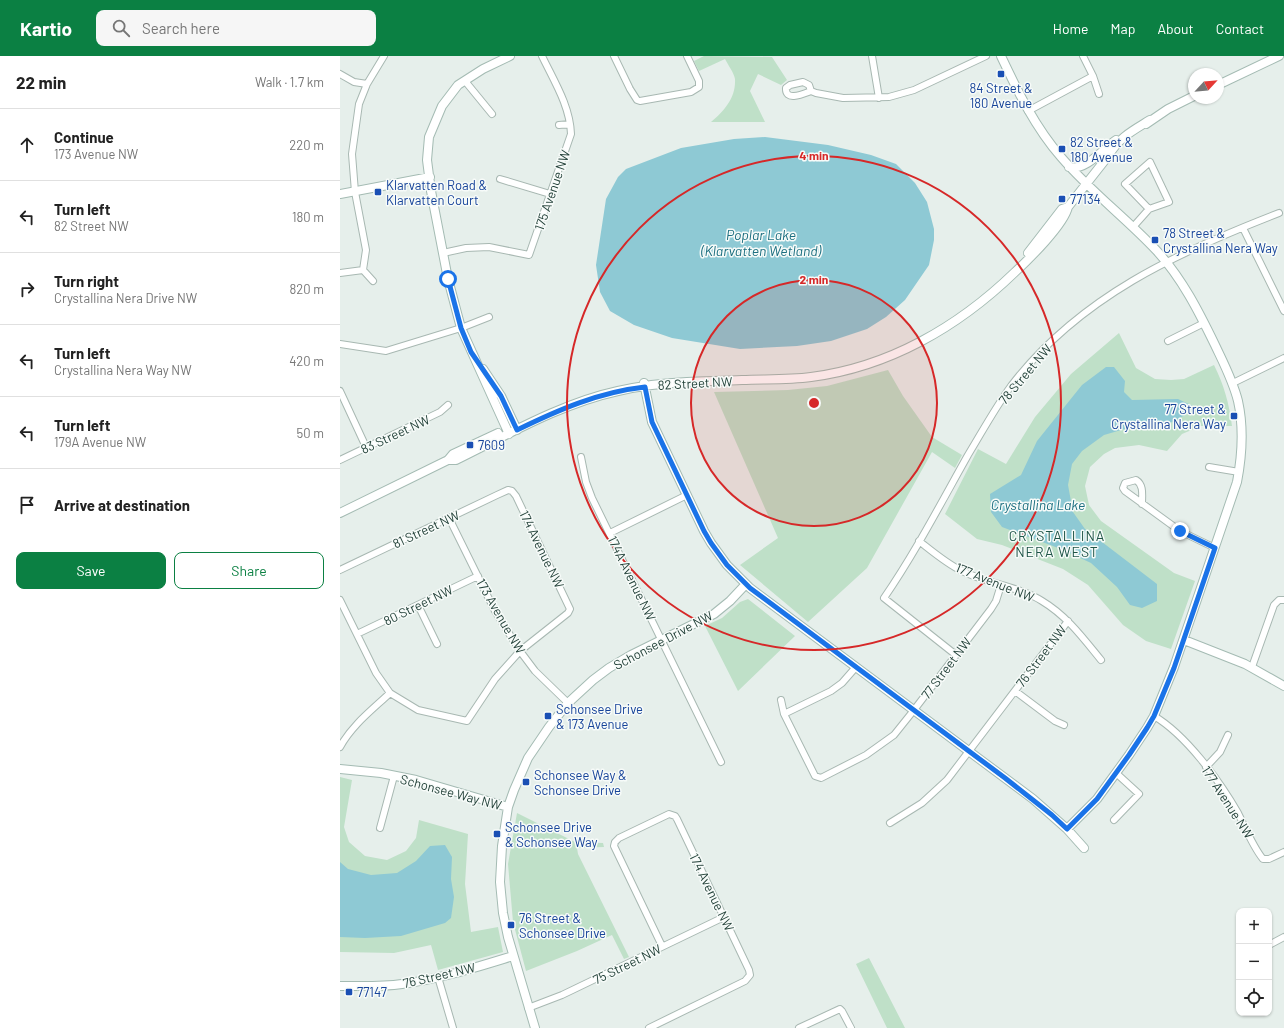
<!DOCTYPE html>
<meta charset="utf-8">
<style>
:root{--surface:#fff;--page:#f6f6f6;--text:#222;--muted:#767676;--line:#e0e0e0;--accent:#0b8043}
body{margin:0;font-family:Barlow,sans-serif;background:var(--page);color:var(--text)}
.controls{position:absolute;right:12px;bottom:12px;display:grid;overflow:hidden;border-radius:8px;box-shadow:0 1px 3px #0004}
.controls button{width:36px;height:36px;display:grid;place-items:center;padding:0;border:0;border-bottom:1px solid var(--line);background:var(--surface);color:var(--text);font:20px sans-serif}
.compass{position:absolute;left:848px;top:12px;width:36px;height:36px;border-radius:50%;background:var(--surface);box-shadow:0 1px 3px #0004;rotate:64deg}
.stop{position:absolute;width:12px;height:12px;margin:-9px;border:3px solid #1a73e8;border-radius:50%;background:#fff}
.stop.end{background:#1a73e8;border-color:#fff;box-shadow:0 1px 4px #0008}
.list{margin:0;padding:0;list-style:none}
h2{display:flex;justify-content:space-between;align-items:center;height:52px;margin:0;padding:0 16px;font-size:17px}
h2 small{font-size:13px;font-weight:400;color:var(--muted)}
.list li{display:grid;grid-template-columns:26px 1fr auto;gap:12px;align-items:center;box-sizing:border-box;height:72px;padding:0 16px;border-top:1px solid var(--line)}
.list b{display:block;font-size:15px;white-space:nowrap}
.list p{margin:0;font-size:13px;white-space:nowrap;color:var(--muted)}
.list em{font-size:13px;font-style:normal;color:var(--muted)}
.actions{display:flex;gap:8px;padding:12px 16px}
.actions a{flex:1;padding:9px 0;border:1px solid var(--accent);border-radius:8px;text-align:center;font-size:14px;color:var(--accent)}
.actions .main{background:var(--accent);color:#fff}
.icon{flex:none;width:22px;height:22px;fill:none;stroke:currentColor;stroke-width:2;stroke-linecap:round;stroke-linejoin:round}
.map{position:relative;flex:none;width:944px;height:972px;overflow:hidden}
header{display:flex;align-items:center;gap:24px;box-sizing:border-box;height:56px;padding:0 20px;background:var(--accent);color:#fff}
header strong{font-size:19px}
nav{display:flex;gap:22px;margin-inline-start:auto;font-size:14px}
.search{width:280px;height:36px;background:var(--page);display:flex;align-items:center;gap:10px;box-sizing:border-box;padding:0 14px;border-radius:8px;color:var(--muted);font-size:15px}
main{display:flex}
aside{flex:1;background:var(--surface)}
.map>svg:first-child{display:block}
</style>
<header>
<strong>Kartio</strong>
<div class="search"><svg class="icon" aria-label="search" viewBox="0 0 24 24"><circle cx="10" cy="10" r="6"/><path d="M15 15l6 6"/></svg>Search here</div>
<nav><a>Home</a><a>Map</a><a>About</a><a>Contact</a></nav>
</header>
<main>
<aside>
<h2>22 min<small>Walk · 1.7 km</small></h2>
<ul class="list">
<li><svg class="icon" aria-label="ahead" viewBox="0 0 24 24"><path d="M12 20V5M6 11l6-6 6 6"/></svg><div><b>Continue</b><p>173 Avenue NW</p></div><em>220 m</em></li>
<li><svg class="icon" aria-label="left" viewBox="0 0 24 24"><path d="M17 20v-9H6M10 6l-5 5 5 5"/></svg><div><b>Turn left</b><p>82 Street NW</p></div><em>180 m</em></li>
<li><svg class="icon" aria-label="right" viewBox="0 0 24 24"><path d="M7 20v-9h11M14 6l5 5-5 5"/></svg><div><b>Turn right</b><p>Crystallina Nera Drive NW</p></div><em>820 m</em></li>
<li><svg class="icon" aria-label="left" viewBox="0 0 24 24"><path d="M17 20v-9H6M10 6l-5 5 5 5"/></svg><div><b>Turn left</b><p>Crystallina Nera Way NW</p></div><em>420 m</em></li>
<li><svg class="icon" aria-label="left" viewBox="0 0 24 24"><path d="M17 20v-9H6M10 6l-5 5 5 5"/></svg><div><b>Turn left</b><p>179A Avenue NW</p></div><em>50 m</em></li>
<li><svg class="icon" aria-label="arrive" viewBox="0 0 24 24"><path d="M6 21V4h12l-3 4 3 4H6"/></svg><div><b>Arrive at destination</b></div></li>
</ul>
<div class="actions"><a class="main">Save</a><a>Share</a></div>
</aside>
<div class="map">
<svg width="944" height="972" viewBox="0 0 944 972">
<rect width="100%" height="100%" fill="#e6efeb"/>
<path fill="#bfe0c8" d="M 364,0 L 432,1 L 447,24 L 441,29 L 418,18 L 410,35 L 425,66 L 371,66 C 384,55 396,42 395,23 C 394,17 388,9 385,3 L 359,15 L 354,5 Z
M 779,277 L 796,312 L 815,323 L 831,324 L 844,323 L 874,309 C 884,329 889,347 892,370 L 861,370 L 842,378 L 827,395 L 799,389 L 775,392 L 764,398 L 750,411 L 745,430 L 749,449 L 761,465 L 834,517 L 855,525 L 831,593 L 806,585 L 783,569 L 748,529 L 723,513 L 662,489 L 637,483 L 605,458 L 638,393 L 666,408 L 695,361 L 731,318 Z
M 548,314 L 563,340 L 592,381 L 622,399 L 615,412 L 592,396 L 527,512 L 468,566 L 400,509 L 438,482 L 374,336 L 448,334 L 487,330 Z
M 408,543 L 455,580 L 398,635 L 365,570 L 382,562 L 400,546 Z
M 0,721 L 12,724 L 4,771 L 9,786 L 25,800 L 47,804 L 66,795 L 76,782 L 79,764 L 128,778 L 125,828 L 131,876 L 158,871 L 163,896 L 98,914 L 91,889 L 54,897 L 0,896 Z
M 177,757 L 235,786 L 263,787 L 264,791 L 237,792 L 238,798 L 289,901 L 284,903 L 272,879 L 237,895 L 186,915 L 173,866 L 168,808 Z
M 529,902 L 565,972 L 547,972 L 516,908 Z"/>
<path fill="#8ec9d4" d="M 425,81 L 488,89 L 531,99 L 556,108 L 575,127 L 587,146 L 594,173 L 594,184 L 589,209 L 565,244 L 546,261 L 527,273 L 491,285 L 457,290 L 400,293 L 332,282 L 294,269 L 270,255 L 260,236 L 256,209 L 266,143 L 278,121 L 286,113 L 341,92 L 394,83 Z
M 766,311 L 774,311 L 785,325 L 784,336 L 792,344 L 838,343 L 855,351 L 845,359 L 819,373 L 788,372 L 764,379 L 742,395 L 732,408 L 728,429 L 733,456 L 745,473 L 817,528 L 817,545 L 802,552 L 790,549 L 777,531 L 751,507 L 721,493 L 662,471 L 651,456 L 650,438 L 681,419 L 697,385 L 742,329 Z
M 105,789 L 112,801 L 111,823 L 114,841 L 111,862 L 105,867 L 61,880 L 25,882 L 0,881 L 0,806 L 8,813 L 31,819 L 57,817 L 76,805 L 90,790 Z"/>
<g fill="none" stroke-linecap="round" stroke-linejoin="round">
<g stroke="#a8b8b2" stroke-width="8">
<path id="street" d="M 274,0 L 290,33 L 297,44 L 300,45 L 351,36 L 359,31 L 359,25 L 347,0
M 532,0 L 539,42
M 743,0 L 753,20 L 759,38
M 0,18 L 14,26 L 27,28
M 125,25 L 152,58
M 471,35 C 463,38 445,46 446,32 L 450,29 L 463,26 L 469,29 L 471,35 L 476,37 L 503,42 L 549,41 L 574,34 L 646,0
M 688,55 L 753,20
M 219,69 L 230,68
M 160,123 L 210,138
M 793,171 L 809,153 L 785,128 L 810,106 L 829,146 L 809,153
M 903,172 L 944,255
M 103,197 L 126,192 L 149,191 L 189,199 L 231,78 C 230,50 214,25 202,0
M 23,214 L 26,194 L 15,136 L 12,98 L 19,48 L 27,28 L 44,0
M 0,217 L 23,214 L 33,225
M 828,285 L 864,267
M 0,288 L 46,295 L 121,272 L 149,261
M 893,327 L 944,302
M 0,335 L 26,391
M 241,401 L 246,426 L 252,442 L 381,706
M 0,404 L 100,356 L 108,349
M 869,411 L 899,416
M 802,448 C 802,439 804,429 796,424 L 785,427 L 783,432 L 785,435 L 840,475 L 875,492
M 109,462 L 155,555 L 180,595 L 195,615 L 228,647
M 270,477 L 347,439
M 579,485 C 593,496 607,508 622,515 C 648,528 678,530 702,545 C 727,560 743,582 761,604
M 0,514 L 157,439 L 168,434 L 172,435 L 176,440 L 230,553 L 228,557 L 180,595 L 155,623 L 127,665 L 78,654 L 50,637 L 36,617 L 0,544
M 78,549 L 97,588
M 17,578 L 138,520
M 616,599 L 544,542 C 575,497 601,447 628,399 C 642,376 655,352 671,330 C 739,241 838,196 939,157
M 912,611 L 934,549 L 939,544 L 944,544
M 675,635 L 715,665 L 724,669
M 441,644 L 444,658 L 475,720 L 481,722 L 526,699 L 554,679 L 574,654 L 651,553 L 656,545 L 661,529
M 444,658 L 491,635 L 502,627 L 516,611
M 814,660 C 846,679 879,724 898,757 C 905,771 913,791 923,803 L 929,803 L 944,796
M 0,691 C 12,669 32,654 50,637
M 866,711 L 880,696 L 888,679
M 774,764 L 799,738 L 776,717
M 550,767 L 582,747 L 607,724 L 728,565
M 40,772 L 54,720
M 929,889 L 944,881
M 98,921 L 113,972
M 188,952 L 222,939 L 384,861
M 309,972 L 405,925 L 410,919 L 409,914 L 337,763 L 335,760 L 329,758 L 279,782 L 275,786 L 274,790 L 322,890
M 459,972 L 500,953 L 502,955 L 511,972"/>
</g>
<g stroke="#a4bbb3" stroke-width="10">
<path id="secondary" d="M 661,0 C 678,36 695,71 721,101 C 750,135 786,162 816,194 C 842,222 859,256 875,289 C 884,308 893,325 898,345 C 904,372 902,400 897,426 L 834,611 L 814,660 L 807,672 L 789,699 L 757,743 L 727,773
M 878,29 L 939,0
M 806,68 L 828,53 L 854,40
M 729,111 C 746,115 763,93 776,84
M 0,138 L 90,121
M 688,197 L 722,153 L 728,151
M 143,313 L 161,340 L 177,374
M 304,327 L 312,366 L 364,475 L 371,487 L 387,509 L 410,532 L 693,743 L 727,773 L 744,792
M 169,378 L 121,272 L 108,223 L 91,135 L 87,104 L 89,81 L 102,50 L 118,29 L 143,13 L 170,0
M 108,404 L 116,404 C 167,379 222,347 278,335 C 300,330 324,327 347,326 C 365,325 384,325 402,324 C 425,323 448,324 471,321 C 549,311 618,271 674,217 C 688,204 724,169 728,151 L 769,99 C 778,82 794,74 810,64
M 0,457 L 108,404 L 113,398 L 158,377
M 844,584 L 905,608 L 944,630
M 0,713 L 41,717 L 76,724 L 168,751
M 0,930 C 21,930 41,931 62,928 C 100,923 137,911 173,900
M 195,972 L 168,881 L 163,857 L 160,826 L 162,790 L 168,751 L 174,734 L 188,702 L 209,671 L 228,647 L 253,624 L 269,612 L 291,599 L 374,558 L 390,545 L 406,528"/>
</g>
<use href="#street" stroke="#fff" stroke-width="6"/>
<use href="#secondary" stroke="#fff" stroke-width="8"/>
</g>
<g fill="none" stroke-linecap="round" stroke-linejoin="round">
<path stroke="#1a73e8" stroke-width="5" d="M 108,223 L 121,272 L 131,296 L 161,340 L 177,374 C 218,354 259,336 305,331 L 312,366 L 364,475 L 371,487 L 387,509 L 410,532 L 665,722 L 712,759 L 727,773 L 757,743 L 789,699 L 807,672 L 814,660 L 834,612 L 875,492 L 840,475"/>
</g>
<circle cx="474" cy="347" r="123" fill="#d62828" fill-opacity=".12"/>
<g fill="none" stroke="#d62828" stroke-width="2">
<circle cx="474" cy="347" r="123"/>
<circle cx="474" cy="347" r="247"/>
</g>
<g fill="#1a4fb4" stroke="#f7fbf9" stroke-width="1.5">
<rect x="657" y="14" width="8" height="8" rx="2"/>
<rect x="718" y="89" width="8" height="8" rx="2"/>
<rect x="34" y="132" width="8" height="8" rx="2"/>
<rect x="718" y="139" width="8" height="8" rx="2"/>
<rect x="811" y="180" width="8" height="8" rx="2"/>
<rect x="890" y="356" width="8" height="8" rx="2"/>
<rect x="126" y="385" width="8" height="8" rx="2"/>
<rect x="204" y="656" width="8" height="8" rx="2"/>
<rect x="182" y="722" width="8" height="8" rx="2"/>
<rect x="153" y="774" width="8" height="8" rx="2"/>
<rect x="167" y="865" width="8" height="8" rx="2"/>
<rect x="5" y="932" width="8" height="8" rx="2"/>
</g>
<g text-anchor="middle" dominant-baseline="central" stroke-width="3" stroke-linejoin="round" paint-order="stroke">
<g font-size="13" fill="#164399" stroke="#f7fbf9" text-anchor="start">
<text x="661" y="32" text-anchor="middle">84 Street &amp;<tspan x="661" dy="15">180 Avenue</tspan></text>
<text x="730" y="86">82 Street &amp;<tspan x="730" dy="15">180 Avenue</tspan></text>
<text x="46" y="129">Klarvatten Road &amp;<tspan x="46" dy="15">Klarvatten Court</tspan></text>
<text x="730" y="143">77134</text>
<text x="823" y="177">78 Street &amp;<tspan x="823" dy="15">Crystallina Nera Way</tspan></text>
<text x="886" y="353" text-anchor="end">77 Street &amp;<tspan x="886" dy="15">Crystallina Nera Way</tspan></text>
<text x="138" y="389">7609</text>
<text x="216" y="653">Schonsee Drive<tspan x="216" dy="15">&amp; 173 Avenue</tspan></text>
<text x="194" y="719">Schonsee Way &amp;<tspan x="194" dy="15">Schonsee Drive</tspan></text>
<text x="165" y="771">Schonsee Drive<tspan x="165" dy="15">&amp; Schonsee Way</tspan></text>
<text x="179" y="862">76 Street &amp;<tspan x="179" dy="15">Schonsee Drive</tspan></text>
<text x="17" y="936">77147</text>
</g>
<g font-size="13" fill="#24423a" stroke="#f7fbf9">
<text transform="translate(212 134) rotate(-71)">175 Avenue NW</text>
<text transform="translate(685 318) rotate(-50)">78 Street NW</text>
<text transform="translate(355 327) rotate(-3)">82 Street NW</text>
<text transform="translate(55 378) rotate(-25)">83 Street NW</text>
<text transform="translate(86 473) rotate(-25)">81 Street NW</text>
<text transform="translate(202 493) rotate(64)">174 Avenue NW</text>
<text transform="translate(292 522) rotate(64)">174A Avenue NW</text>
<text transform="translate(655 526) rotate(22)">177 Avenue NW</text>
<text transform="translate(78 549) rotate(-26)">80 Street NW</text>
<text transform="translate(161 560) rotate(60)">173 Avenue NW</text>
<text transform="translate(323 584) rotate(-28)">Schonsee Drive NW</text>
<text transform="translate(701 600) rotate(-53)">76 Street NW</text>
<text transform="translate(606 612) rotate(-53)">77 Street NW</text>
<text transform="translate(111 736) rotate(15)">Schonsee Way NW</text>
<text transform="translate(888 746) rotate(57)">177 Avenue NW</text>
<text transform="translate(372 836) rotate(64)">174 Avenue NW</text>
<text transform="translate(287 908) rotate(-26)">75 Street NW</text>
<text transform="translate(99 919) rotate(-13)">76 Street NW</text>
</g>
<g font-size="14" font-style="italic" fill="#1c6f80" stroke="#f7fbf9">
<text x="421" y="178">Poplar Lake<tspan x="421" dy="16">(Klarvatten Wetland)</tspan></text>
<text x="698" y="448">Crystallina Lake</text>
</g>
<g font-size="14" letter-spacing="1" fill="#1f5548" stroke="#f7fbf9">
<text x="717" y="479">CRYSTALLINA<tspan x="717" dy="16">NERA WEST</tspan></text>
</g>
</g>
<circle cx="474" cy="347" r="6" fill="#d62828" stroke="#f7fbf9" stroke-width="2"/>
<g font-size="12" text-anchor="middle" font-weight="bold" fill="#d62828" stroke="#f7fbf9" stroke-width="3" stroke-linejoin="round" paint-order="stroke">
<text x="474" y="104">4 min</text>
<text x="474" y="228">2 min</text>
</g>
</svg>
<div class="controls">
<button>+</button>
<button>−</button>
<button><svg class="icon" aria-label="locate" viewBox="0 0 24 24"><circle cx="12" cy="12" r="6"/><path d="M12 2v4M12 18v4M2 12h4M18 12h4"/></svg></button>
</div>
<svg class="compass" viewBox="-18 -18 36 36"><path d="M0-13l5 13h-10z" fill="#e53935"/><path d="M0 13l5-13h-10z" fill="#767676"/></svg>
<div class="stop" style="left:108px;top:223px"></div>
<div class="stop end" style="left:840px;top:475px"></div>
</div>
</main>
